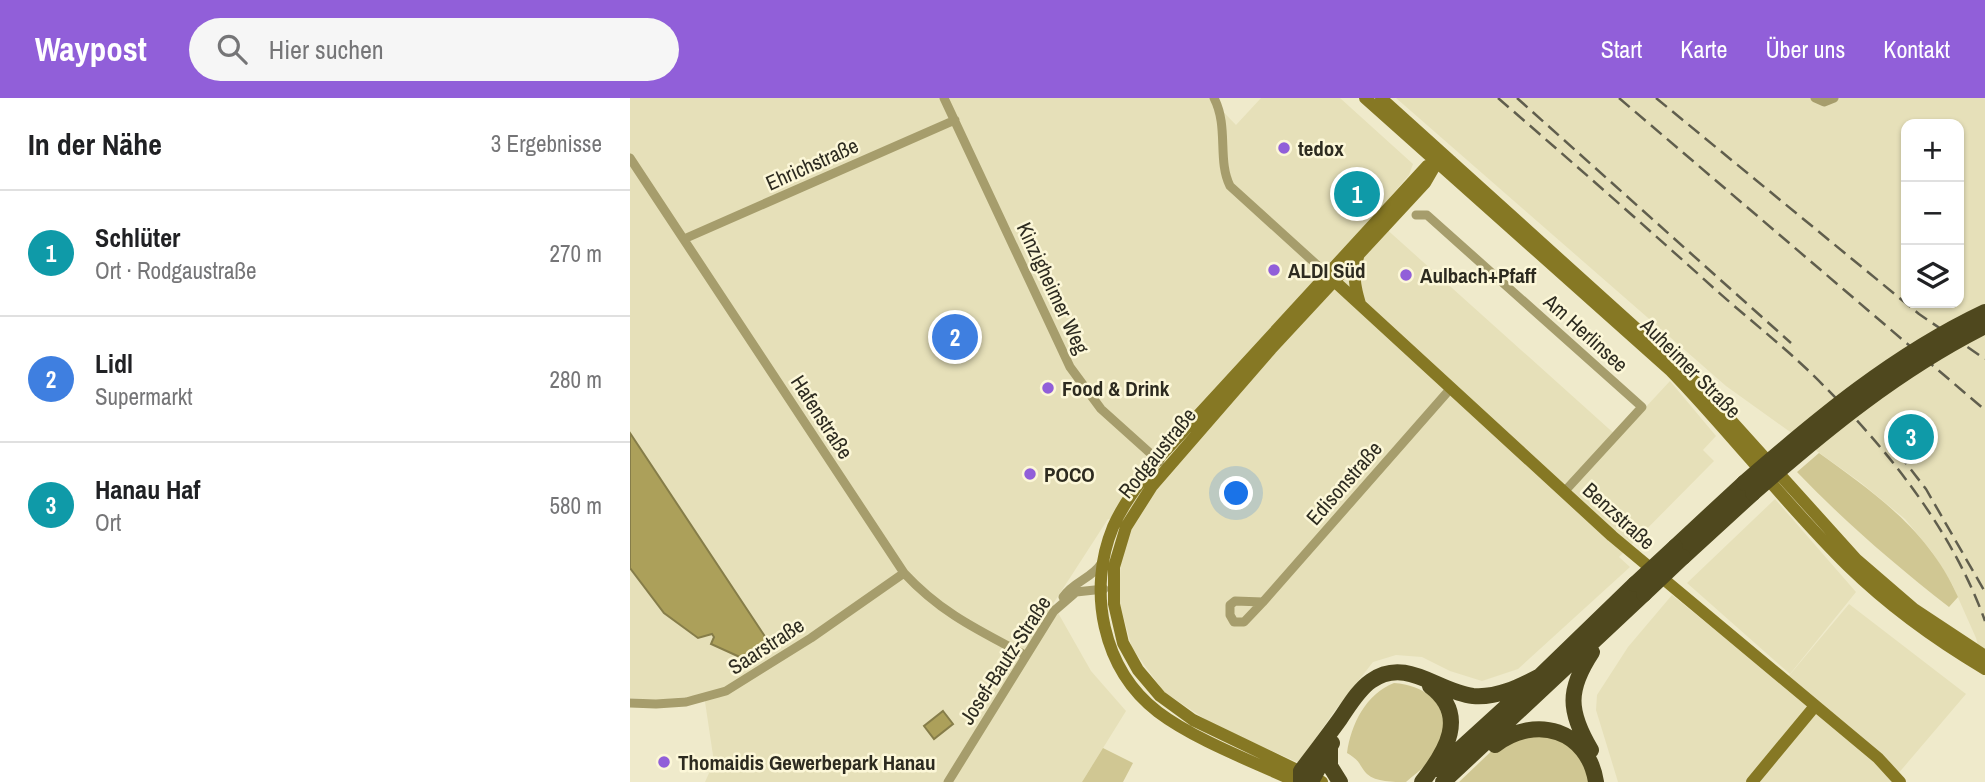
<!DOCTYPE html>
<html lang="de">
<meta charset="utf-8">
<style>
:root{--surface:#fff;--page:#f6f6f6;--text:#202124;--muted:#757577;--line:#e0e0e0;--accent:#915fd9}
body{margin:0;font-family:"Archivo Narrow",sans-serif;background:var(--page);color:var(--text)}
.controls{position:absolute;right:21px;top:21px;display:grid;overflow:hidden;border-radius:14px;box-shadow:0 2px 5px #0004}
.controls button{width:63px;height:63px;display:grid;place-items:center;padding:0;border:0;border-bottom:2px solid var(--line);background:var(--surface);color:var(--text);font:35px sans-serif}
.you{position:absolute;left:607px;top:396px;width:24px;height:24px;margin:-18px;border:5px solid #fff;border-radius:50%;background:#1a73e8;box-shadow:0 0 0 10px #1a73e833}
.badge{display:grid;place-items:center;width:46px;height:46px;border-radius:50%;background:var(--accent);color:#fff;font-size:23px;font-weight:700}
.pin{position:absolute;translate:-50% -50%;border:4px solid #fff;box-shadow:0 2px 7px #0006}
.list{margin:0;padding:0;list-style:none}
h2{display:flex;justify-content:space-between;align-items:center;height:91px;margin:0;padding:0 28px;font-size:30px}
h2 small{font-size:23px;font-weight:400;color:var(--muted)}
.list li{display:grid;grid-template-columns:46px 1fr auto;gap:21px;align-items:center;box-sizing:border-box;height:126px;padding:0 28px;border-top:2px solid var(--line)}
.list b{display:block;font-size:26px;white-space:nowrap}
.list p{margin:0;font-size:23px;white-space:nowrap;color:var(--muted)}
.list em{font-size:23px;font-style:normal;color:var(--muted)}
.icon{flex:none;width:38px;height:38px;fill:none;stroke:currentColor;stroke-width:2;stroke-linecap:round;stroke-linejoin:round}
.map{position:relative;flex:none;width:1355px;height:684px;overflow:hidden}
header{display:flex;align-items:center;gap:42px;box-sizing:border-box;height:98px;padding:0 35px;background:var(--accent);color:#fff}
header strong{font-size:33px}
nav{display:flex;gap:38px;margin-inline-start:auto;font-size:24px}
.search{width:490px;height:63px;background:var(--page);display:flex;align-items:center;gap:18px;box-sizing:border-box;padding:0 24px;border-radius:38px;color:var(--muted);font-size:26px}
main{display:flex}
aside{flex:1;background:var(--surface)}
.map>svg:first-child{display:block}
</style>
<header>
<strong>Waypost</strong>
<div class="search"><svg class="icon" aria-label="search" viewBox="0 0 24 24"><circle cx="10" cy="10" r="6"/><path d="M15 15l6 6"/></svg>Hier suchen</div>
<nav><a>Start</a><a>Karte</a><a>Über uns</a><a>Kontakt</a></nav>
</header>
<main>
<aside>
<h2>In der Nähe<small>3 Ergebnisse</small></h2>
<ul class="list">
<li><span class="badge" style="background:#0f9aa8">1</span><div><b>Schlüter</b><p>Ort · Rodgaustraße</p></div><em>270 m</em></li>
<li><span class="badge" style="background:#3f7fe0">2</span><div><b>Lidl</b><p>Supermarkt</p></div><em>280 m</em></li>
<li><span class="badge" style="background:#0f9aa8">3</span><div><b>Hanau Haf</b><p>Ort</p></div><em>580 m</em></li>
</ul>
</aside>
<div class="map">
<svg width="1355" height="684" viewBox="0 0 1355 684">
<rect width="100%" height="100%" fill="#efeacb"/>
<path fill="#e6e0b9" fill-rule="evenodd" d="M 0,0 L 580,0 L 606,27 L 631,0 L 710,0 L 783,66 L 779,77 L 743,119 L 988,339 L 1040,283 L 1086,338 L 1073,352 L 1084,363 L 989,459 L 1000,469 L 888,571 L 852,583 L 820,573 L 792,559 L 766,557 L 743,564 L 703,615 L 669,665 L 584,627 L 534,594 L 502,550 L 489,503 L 491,457 L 504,422 L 478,421 L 423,506 L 461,573 L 496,613 L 452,684 L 75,684 L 84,664 L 74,597 L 28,602 L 0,600 L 0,470 L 34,515 L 60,535 L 81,535 L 84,539 L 81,546 L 137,543 L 0,335 Z
M 766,0 L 1355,0 L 1355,574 L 1346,540 L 1322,486 L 1302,454 L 1275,421 L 1230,384 L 1096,288 ZM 1276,26 L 1329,26 L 1329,205 L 1276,205 Z
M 1145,401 L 1226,494 L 1160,576 L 1057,485 Z
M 1042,497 L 1152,586 L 1219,506 L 1336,596 L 1261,684 L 988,684 L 966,612 L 967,597 L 998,549 Z"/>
<path fill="#d0c793" d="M 1189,355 C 1246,396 1299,433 1328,499 L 1319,509 C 1265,467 1214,423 1167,374 Z
M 764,585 C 806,588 827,619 804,657 C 798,667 785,676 776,684 C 763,684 746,684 737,676 C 727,665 732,664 717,655 C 721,626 736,596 764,585 Z
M 903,633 L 944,646 L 964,684 L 829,684 L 871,644 Z
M 473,650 L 503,665 L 493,684 L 452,684 Z"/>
<path fill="#aca05a" stroke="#867d49" stroke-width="2" d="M 0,335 L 138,543 L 112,560 L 81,546 L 84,539 L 82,536 L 68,540 L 34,515 L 0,470 Z
M 313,613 L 323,626 L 304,641 L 294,628 Z"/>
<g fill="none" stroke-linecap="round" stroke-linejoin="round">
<path stroke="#a69d6c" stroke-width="9" d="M 314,0 L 440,269 L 471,311 L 530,364
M 584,0 C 599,29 587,62 600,88 L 697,176
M 1185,0 L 1194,4 L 1204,0
M 0,60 L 274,475 C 311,515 348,532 395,557
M 786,117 L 797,117 L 1012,309 L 934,394
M 54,141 L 325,22
M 433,499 C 444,483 461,481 471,466
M 633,504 L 614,524 L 604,524 L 600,517 L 600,507 L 605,503 L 633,504 L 821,290
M 0,605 L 26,606 L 56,604 L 96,593 L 181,540 L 274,475
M 318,684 L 424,513 L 446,494 L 474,491"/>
<path stroke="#867824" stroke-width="12" d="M 735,0 L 1041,273 C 1102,336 1155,406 1218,468 C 1259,508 1306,542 1355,571
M 751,0 L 1071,289 L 1226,461 L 1284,511 L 1355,558
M 728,159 C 722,176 725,189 730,206
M 700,179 L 982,438 L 1248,660 L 1270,684
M 667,684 C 624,664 565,642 528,614 C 472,571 457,492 483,429 C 494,404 511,383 527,362 L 797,68 L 806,63 L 821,63
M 692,684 L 563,622 L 530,598 L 508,572 L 493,545 L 484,506 L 484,469 L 496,429 L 522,388 L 641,251 L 795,85 L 806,66 L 803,48
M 1122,684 L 1185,608"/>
<path stroke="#4f481e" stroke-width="16" d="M 1045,449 L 1114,385
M 1053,459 L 1123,395
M 865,647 C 906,616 958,632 966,684
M 700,651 L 700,668 L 710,684
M 961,652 C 938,613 937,592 962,554
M 808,671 L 910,578 L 1005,486
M 671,684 L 671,673 C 684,656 697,639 710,621 C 719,608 728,592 741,583 C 776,558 808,594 843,598 C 867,600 889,589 910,578
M 677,684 L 683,680 L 702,645
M 792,684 C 816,654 839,617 800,588
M 813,684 L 1014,496"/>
<path stroke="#605e4d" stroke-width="2.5" stroke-dasharray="14 7" stroke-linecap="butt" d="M 868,0 C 942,64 1015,128 1087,193 C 1123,225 1161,254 1194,288 C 1260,354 1323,434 1355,523
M 887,0 L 1161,245
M 989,0 L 1355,312
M 1026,0 L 1289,216 L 1355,261
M 1268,355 L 1296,391 L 1355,494"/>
<path stroke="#4f481e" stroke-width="16" d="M 1114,385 C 1189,320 1264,257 1355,214
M 1123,395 C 1196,331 1268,272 1355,228
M 1005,486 L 1045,449
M 1014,496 L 1053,459"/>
</g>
<g fill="#915fd9" stroke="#fcf7d8" stroke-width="2.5">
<circle cx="654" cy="50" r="7"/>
<circle cx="644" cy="172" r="7"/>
<circle cx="776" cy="177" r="7"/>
<circle cx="418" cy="290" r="7"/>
<circle cx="400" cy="376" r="7"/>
<circle cx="34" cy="664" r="7"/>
</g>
<g text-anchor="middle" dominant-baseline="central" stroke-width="5" stroke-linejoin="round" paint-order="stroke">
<g font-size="21" font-weight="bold" fill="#2d2b20" stroke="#fcf7d8" text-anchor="start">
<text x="668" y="50">tedox</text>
<text x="658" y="172">ALDI Süd</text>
<text x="790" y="177">Aulbach+Pfaff</text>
<text x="432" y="290">Food &amp; Drink</text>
<text x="414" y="376">POCO</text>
<text x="48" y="664">Thomaidis Gewerbepark Hanau</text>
</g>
<g font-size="21" fill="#2d2b20" stroke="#fcf7d8">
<text transform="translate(182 66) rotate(-24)">Ehrichstraße</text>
<text transform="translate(423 190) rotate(65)">Kinzigheimer Weg</text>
<text transform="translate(956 235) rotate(42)">Am Herlinsee</text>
<text transform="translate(1061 270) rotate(45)">Auheimer Straße</text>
<text transform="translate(192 319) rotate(57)">Hafenstraße</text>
<text transform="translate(527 355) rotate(-51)">Rodgaustraße</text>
<text transform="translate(714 385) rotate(-49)">Edisonstraße</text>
<text transform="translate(989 418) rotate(42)">Benzstraße</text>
<text transform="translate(136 548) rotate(-33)">Saarstraße</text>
<text transform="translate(375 562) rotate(-57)">Josef-Bautz-Straße</text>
</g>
</g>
</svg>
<div class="controls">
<button>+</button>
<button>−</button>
<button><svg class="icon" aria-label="layers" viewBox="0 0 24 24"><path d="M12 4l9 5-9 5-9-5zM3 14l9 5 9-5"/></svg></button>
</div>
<div class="you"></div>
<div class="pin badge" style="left:727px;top:96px;background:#0f9aa8">1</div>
<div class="pin badge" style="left:325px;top:239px;background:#3f7fe0">2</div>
<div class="pin badge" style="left:1281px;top:339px;background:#0f9aa8">3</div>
</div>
</main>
